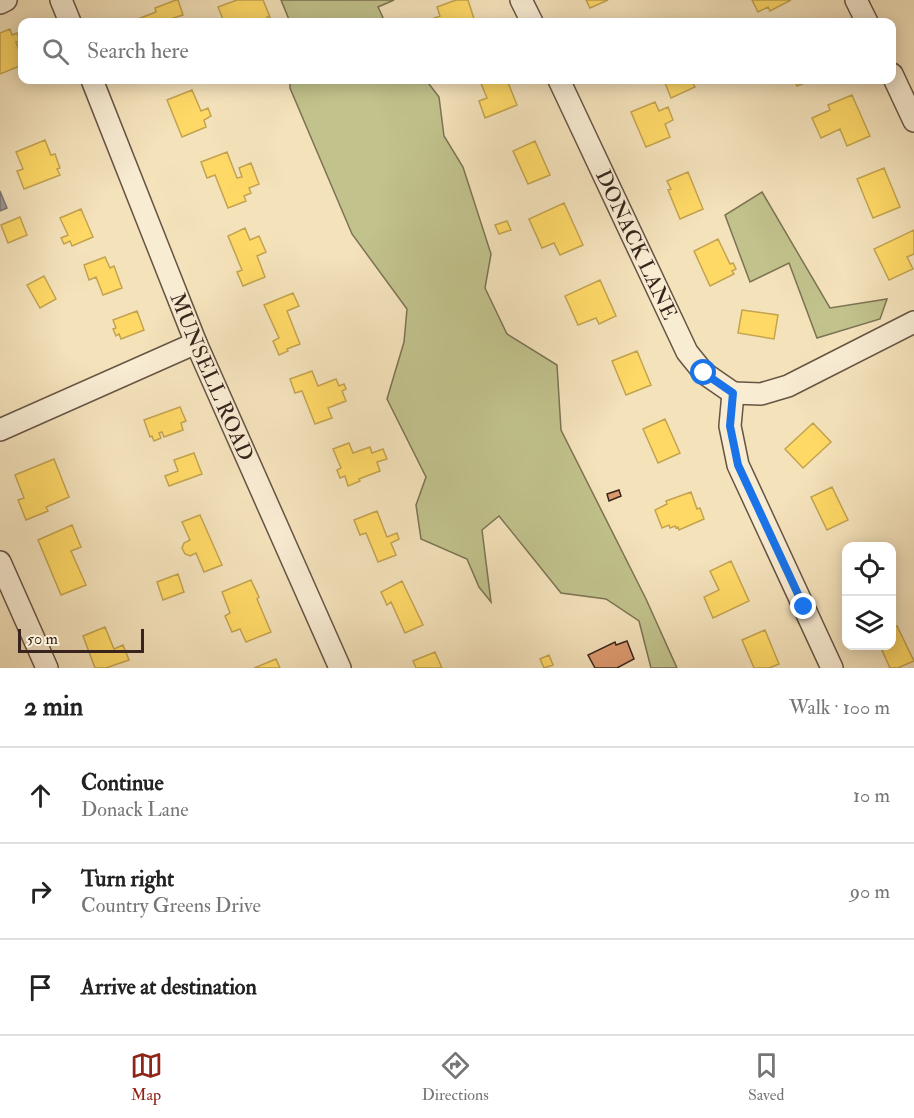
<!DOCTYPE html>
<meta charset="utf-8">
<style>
:root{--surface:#fff;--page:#f2f2f2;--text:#222;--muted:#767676;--line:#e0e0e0;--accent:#8f2418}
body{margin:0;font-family:"IM FELL Double Pica",serif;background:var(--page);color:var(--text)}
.controls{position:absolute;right:18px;bottom:18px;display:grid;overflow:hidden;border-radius:12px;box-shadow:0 3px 15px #0003}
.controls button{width:54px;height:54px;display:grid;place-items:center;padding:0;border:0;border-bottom:2px solid var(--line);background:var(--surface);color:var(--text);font:30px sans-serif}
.scale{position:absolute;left:18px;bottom:15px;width:126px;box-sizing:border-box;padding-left:6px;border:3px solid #38241c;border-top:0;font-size:16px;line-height:21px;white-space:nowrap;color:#38241c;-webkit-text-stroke:4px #f8ecd3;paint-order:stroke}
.stop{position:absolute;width:18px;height:18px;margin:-14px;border:4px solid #1a73e8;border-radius:50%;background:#fff}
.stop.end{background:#1a73e8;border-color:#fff;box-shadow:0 2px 6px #0008}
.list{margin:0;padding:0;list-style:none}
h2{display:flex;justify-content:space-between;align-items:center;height:78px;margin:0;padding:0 24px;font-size:26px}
h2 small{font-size:20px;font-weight:400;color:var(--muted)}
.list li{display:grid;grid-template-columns:39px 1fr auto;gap:18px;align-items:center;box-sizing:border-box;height:96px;padding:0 24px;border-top:2px solid var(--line)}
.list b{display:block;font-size:22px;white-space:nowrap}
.list p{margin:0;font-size:20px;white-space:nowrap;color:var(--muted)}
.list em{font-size:20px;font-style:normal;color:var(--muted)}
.icon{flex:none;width:33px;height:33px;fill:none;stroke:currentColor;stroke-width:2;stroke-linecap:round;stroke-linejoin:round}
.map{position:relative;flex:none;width:914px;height:668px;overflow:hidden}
.search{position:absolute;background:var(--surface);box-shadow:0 3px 15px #0003;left:18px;right:18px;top:18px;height:66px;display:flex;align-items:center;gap:15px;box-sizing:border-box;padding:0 21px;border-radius:12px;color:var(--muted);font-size:22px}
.sheet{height:366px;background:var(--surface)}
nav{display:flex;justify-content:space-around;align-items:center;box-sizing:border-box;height:84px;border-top:2px solid var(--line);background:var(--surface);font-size:16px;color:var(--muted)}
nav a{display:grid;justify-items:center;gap:3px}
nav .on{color:var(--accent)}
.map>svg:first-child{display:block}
</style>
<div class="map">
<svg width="914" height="668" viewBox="0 0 914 668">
<rect width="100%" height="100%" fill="#f4e2bb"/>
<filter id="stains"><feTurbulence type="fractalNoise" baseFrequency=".00333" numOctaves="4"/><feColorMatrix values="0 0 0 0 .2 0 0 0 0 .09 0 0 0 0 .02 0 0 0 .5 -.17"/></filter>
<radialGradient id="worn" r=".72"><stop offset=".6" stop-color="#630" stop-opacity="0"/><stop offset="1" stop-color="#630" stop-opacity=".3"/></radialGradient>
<path fill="#c1c28c" stroke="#7c7354" stroke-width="1.5" d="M 281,0 L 394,0 L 378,7 L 385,22 L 290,22 Z
M 290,80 L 426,80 L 439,97 L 444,136 L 463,167 L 491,254 L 485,288 L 507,334 L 557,365 L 561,430 L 646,599 L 677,668 L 651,668 L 639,621 L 606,599 L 561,593 L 499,516 L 482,530 L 491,602 L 479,587 L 467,559 L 421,539 L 416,505 L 426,477 L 387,399 L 404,342 L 407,309 L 352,234 L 290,88 Z
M 762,192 L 830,308 L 887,299 L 880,319 L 817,338 L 789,263 L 750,282 L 725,215 Z"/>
<path fill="#ffd966" stroke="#c3a350" stroke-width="1.5" d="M 176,0 L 178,0 L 183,15 L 161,22 L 130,22 L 156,12 L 155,8 Z
M 237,0 L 263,0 L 270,17 L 267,17 L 269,22 L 224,22 L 218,7 Z
M 456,0 L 468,0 L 475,22 L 433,22 L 432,19 L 440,16 L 437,7 Z
M 586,0 L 608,0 L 590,8 Z
M 752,0 L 791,0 L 770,11 L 768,7 L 758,12 Z
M 10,29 L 12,35 L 17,33 L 20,41 L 16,42 L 22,59 L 22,65 L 0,74 L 0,33 Z
M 483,80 L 507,80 L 517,105 L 485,118 L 479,101 L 487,98 L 480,81 Z
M 672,80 L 691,80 L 695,87 L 671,98 L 665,83 Z
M 794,80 L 812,80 L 797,86 Z
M 192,90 L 201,111 L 208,108 L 211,116 L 204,120 L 206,127 L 182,137 L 167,100 Z
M 852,95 L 870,136 L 847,146 L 840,129 L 821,138 L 812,118 L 830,110 L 828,105 Z
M 655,102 L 659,111 L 668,107 L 673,120 L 665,124 L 670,137 L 646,147 L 631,112 Z
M 45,140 L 51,155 L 55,154 L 60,168 L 57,169 L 60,175 L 24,189 L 17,171 L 23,169 L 16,152 Z
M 535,141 L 550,175 L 528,184 L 513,151 Z
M 227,152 L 237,178 L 242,177 L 239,168 L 251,163 L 259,184 L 249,188 L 251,193 L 244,196 L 246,201 L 228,208 L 215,175 L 207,178 L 201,162 Z
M 884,168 L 900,207 L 873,218 L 857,179 Z
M 688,172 L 703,209 L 680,219 L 668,190 L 671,189 L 667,181 Z
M 564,203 L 583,245 L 560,255 L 554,243 L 542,248 L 529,219 Z
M 81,209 L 93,237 L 72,246 L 70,241 L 64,244 L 61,238 L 68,235 L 60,218 Z
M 20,217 L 27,235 L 8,243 L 1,225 Z
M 507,221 L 511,230 L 499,234 L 495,225 Z
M 245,228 L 250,240 L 259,236 L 266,252 L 257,256 L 265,277 L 243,286 L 237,272 L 242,270 L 228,236 Z
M 914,230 L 914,254 L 907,257 L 913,269 L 889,280 L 874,249 Z
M 718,239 L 730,264 L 733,263 L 736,269 L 732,271 L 734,274 L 710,286 L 694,251 Z
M 105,257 L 110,268 L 114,266 L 122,288 L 103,295 L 96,277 L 89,280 L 84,265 Z
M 44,276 L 56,299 L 40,308 L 27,285 Z
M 600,280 L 616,316 L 599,324 L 596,318 L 578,325 L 565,296 Z
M 293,293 L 299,306 L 287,311 L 300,344 L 287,349 L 288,351 L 279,355 L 273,341 L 279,338 L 264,305 Z
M 742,310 L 778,315 L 774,339 L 738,333 Z
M 137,311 L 144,330 L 121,339 L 119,334 L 116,336 L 113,329 L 116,328 L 113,320 Z
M 637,351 L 651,385 L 626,395 L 612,361 Z
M 312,371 L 318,386 L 336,379 L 339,386 L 344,384 L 346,389 L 342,391 L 346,401 L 328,408 L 332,418 L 315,424 L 302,391 L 295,393 L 290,379 Z
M 180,407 L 186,421 L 181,423 L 183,430 L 164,437 L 162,432 L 159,433 L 161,438 L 154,441 L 152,436 L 150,437 L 144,420 Z
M 665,419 L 680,453 L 658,463 L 643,429 Z
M 813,423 L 831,442 L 803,468 L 785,449 Z
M 349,443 L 353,453 L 370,447 L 372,453 L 383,449 L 387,459 L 377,462 L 380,471 L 359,479 L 360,481 L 348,486 L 345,476 L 340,478 L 337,470 L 341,468 L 333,449 Z
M 194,453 L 202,474 L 169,486 L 165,476 L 178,471 L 174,460 Z
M 54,459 L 69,497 L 46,507 L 48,511 L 26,520 L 18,500 L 24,498 L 15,475 Z
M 832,487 L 848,520 L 827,530 L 811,497 Z
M 691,492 L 697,509 L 700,508 L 704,519 L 679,530 L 678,527 L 676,528 L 675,526 L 670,528 L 669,525 L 662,528 L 655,510 L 667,504 L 666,501 Z
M 377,511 L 387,537 L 397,533 L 399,539 L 391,543 L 396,555 L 378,562 L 366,533 L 360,535 L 354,520 Z
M 200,515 L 222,565 L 204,572 L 196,553 L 190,556 L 185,554 L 182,548 L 184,543 L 190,540 L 182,522 Z
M 72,525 L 81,547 L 71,551 L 86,585 L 61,595 L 38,540 Z
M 731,561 L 749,601 L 713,618 L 704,597 L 719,590 L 710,571 Z
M 178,574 L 184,592 L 163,600 L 157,582 Z
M 251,580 L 259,597 L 257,599 L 271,632 L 246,642 L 240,629 L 232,632 L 225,616 L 230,613 L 222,592 Z
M 402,581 L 423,625 L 405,633 L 391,602 L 387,605 L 381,592 Z
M 897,626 L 914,661 L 898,668 L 890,668 L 880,646 L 892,646 L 892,628 Z
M 105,627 L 114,649 L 123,645 L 129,660 L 106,668 L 95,668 L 83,636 Z
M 765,630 L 779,664 L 769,668 L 754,668 L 742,640 Z
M 435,652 L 442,668 L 416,668 L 413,661 Z
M 549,655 L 553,665 L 544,668 L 540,659 Z
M 276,659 L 280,668 L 254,668 Z"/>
<path fill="#999" stroke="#7c7674" stroke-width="1.5" d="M 0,191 L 7,208 L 0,211 Z"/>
<path fill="#dd996e" stroke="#38241c" stroke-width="1.5" d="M 619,490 L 621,496 L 609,501 L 607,494 Z
M 627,641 L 634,659 L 617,668 L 595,668 L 588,655 L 615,642 L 616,645 Z"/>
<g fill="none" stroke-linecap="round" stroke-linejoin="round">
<g stroke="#675444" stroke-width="24">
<g id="minor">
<path d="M 61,0 L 70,22"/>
<path d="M 521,0 L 532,22"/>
<path d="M 856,0 L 867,22"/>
<path d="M 0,3 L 6,0"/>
<path d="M 892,74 L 914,121"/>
<path id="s1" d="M 92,80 L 196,343 L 340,668"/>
<path id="s2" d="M 559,80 L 687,352 L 704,373 L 733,393"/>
<path d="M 733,393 L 730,426 L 738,465 L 832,668"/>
<path d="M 733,393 L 761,394 L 788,386 L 914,322"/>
<path d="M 0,430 L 196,343"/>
<path d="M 0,562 L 47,668"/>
</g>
</g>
<use href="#minor" stroke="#f8ecd3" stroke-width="21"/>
</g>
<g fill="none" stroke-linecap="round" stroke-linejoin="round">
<path stroke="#1a73e8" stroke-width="8" d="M 704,373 L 733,393 L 730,426 L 738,465 L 804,607"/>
</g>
<g text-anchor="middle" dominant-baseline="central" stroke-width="6" stroke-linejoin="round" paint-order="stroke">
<g font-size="21" fill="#38241c" stroke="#f8ecd3">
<text stroke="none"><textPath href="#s2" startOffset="182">DONACK LANE</textPath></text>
<text stroke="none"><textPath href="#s1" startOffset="320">MUNSELL ROAD</textPath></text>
</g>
</g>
<rect width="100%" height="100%" filter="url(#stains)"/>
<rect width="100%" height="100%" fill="url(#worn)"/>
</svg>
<div class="controls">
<button><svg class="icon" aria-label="locate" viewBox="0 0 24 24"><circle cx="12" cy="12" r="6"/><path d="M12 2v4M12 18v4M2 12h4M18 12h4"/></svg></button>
<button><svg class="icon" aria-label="layers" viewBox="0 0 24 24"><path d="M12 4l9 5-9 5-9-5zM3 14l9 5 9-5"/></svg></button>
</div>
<div class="scale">50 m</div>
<div class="stop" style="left:704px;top:373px"></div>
<div class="stop end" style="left:804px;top:607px"></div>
<div class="search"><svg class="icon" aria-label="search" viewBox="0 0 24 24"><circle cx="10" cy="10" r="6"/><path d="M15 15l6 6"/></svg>Search here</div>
</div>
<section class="sheet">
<h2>2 min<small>Walk · 100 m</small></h2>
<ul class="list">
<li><svg class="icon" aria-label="ahead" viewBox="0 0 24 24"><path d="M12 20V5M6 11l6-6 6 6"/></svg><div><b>Continue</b><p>Donack Lane</p></div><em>10 m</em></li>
<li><svg class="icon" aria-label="right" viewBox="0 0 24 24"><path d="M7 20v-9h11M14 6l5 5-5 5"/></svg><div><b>Turn right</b><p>Country Greens Drive</p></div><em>90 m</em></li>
<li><svg class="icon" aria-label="arrive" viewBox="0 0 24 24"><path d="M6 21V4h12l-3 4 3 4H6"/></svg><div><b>Arrive at destination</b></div></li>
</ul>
</section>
<nav>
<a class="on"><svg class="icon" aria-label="map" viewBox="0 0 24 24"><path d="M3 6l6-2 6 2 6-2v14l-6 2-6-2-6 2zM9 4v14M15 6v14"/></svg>Map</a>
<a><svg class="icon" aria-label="directions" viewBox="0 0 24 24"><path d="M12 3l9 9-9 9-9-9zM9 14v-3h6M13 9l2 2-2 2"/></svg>Directions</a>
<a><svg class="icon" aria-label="saved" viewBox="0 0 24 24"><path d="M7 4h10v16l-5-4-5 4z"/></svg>Saved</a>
</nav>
